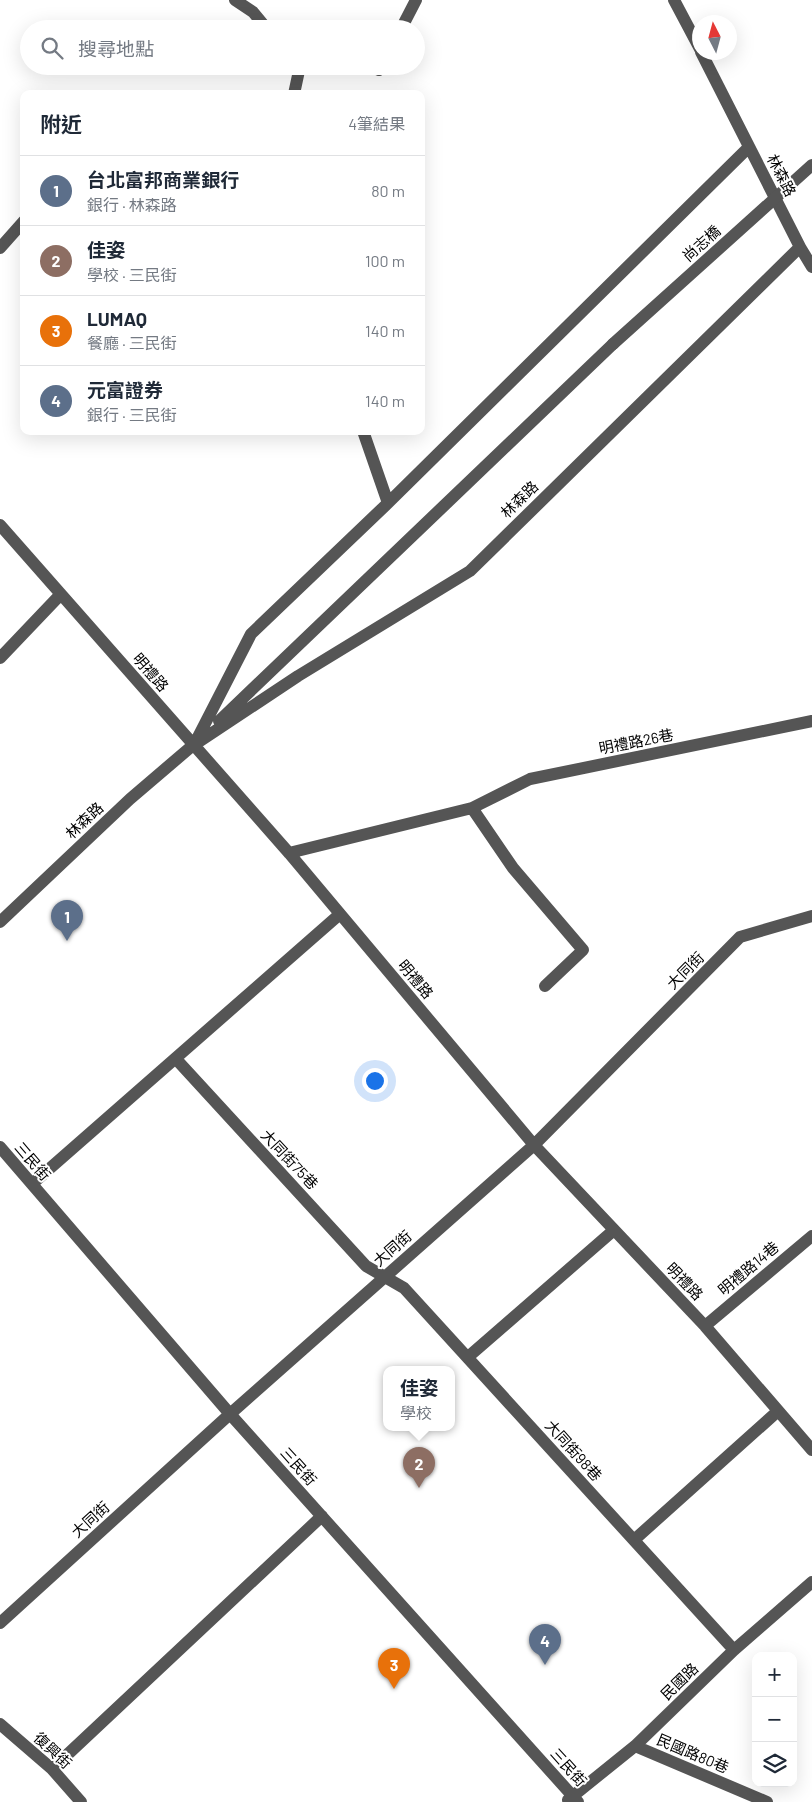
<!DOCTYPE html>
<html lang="zh-TW">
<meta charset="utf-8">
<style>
:root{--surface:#fff;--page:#f6f6f7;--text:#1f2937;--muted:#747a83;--line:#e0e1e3;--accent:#000}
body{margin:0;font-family:Barlow,"Noto Sans TC",sans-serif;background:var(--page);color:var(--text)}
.controls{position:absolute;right:15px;bottom:15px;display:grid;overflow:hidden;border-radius:10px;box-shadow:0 5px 20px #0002}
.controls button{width:45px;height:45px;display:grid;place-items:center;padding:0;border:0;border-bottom:1px solid var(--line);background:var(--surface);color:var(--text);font:25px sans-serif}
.compass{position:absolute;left:692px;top:15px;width:45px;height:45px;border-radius:50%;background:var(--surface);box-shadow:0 5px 20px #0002;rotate:354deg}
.you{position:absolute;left:374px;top:1080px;width:18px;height:18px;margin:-12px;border:4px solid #fff;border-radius:50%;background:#1a73e8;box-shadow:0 0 0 8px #1a73e833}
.badge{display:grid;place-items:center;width:32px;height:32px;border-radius:50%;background:var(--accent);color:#fff;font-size:16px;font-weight:700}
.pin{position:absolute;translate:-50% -41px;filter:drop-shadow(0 1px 2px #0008)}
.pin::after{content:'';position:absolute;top:26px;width:18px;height:15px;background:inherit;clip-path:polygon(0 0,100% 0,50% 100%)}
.popup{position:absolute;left:383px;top:1366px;width:72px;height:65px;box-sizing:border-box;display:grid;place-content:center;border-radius:10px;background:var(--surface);filter:drop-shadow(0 1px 4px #0005);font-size:16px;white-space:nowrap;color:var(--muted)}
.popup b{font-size:19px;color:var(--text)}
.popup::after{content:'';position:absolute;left:50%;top:100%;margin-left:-10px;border:10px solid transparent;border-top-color:var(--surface)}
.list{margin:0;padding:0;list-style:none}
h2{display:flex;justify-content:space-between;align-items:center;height:65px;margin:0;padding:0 20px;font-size:21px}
h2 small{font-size:16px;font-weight:400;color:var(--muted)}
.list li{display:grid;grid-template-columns:32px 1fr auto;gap:15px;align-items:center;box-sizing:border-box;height:70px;padding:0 20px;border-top:1px solid var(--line)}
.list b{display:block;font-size:19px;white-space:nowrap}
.list p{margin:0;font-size:16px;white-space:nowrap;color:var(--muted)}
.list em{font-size:16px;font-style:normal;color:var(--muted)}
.icon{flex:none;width:28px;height:28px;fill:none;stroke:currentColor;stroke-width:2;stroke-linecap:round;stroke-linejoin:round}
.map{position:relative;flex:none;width:812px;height:1802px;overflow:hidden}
.search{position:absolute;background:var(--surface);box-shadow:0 5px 20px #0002;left:20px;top:20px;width:405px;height:55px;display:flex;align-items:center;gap:12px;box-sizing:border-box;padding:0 18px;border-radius:28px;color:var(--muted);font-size:19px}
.panel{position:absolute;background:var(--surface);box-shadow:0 5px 20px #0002;left:20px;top:90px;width:405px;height:345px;border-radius:10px}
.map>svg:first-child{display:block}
</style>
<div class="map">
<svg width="812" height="1802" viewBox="0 0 812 1802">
<rect width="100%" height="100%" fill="#fff"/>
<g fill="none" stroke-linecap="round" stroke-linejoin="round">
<path stroke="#555" stroke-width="12" d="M 235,0 L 253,12 L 267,29
M 674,0 L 700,49
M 401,29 L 416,0
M 370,66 L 379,70 L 381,66
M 294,94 L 300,66
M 800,247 L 812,267
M 0,248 L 24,221
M 363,431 L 388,503
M 0,525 L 289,853 L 534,1145 L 705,1326 L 812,1450
M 0,658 L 61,594
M 219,721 L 613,344
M 195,743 L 251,634 L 388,503 L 749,147
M 194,745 L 298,676 L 470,571 L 800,247 L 701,52
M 472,808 L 513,868 L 583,950 L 545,986
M 289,853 L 472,808 L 530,779 L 812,721
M 0,922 L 130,799 L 199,740
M 176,1059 L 366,1266 L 404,1288 L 734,1650
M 0,1147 L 230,1414 L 578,1802
M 32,1184 L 340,914
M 705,1326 L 812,1236
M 468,1357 L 614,1230
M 634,1540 L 778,1411
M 0,1623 L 230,1414 L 534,1145 L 740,937 L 812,916
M 0,1724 L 52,1769 L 81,1802
M 635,1746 L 767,1802
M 52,1769 L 322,1516
M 568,1800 L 635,1746 L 734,1650 L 812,1582"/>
<path stroke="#555" stroke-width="12" d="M 613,344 L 812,165"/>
</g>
<g text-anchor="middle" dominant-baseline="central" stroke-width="4" stroke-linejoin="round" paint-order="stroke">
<g font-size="15" fill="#000" stroke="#fff">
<text transform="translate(782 175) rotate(63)">林森路</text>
<text transform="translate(701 243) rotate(-42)">尚志橋</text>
<text transform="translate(519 499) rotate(-44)">林森路</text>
<text transform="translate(151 672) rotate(49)">明禮路</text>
<text transform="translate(636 741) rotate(-11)">明禮路26巷</text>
<text transform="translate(84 820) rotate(-43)">林森路</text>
<text transform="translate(685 970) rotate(-45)">大同街</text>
<text transform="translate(416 979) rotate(50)">明禮路</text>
<text transform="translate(290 1159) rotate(47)">大同街75巷</text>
<text transform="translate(33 1161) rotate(49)">三民街</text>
<text transform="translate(392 1248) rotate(-41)">大同街</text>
<text transform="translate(748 1268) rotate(-40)">明禮路14巷</text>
<text transform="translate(685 1281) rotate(46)">明禮路</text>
<text transform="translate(574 1450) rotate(48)">大同街98巷</text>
<text transform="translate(299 1466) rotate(48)">三民街</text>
<text transform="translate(90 1519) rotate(-42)">大同街</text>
<text transform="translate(679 1681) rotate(-44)">民國路</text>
<text transform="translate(53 1750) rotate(43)">復興街</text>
<text transform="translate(693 1753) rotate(23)">民國路80巷</text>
<text transform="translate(569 1767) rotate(48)">三民街</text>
</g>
</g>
</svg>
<div class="controls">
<button>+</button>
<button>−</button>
<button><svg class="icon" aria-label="layers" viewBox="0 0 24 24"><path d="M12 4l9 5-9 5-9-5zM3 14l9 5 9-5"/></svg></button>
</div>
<svg class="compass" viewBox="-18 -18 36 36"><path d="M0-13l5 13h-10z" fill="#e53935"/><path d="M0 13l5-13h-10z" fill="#747a83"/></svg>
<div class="you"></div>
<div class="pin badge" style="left:67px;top:941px;background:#5c6f8a">1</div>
<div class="pin badge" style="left:419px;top:1488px;background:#8d6e63">2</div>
<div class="popup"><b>佳姿</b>學校</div>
<div class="pin badge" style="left:394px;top:1689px;background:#e8710a">3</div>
<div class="pin badge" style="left:545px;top:1665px;background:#5c6f8a">4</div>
<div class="search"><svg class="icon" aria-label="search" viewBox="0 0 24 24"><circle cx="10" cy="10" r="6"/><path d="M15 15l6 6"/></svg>搜尋地點</div>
<section class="panel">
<h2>附近<small>4筆結果</small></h2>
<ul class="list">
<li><span class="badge" style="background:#5c6f8a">1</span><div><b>台北富邦商業銀行</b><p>銀行 · 林森路</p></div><em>80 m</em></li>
<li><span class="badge" style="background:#8d6e63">2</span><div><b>佳姿</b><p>學校 · 三民街</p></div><em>100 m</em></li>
<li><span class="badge" style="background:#e8710a">3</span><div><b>LUMAQ</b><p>餐廳 · 三民街</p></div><em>140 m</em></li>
<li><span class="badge" style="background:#5c6f8a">4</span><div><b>元富證券</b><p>銀行 · 三民街</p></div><em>140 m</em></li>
</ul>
</section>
</div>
